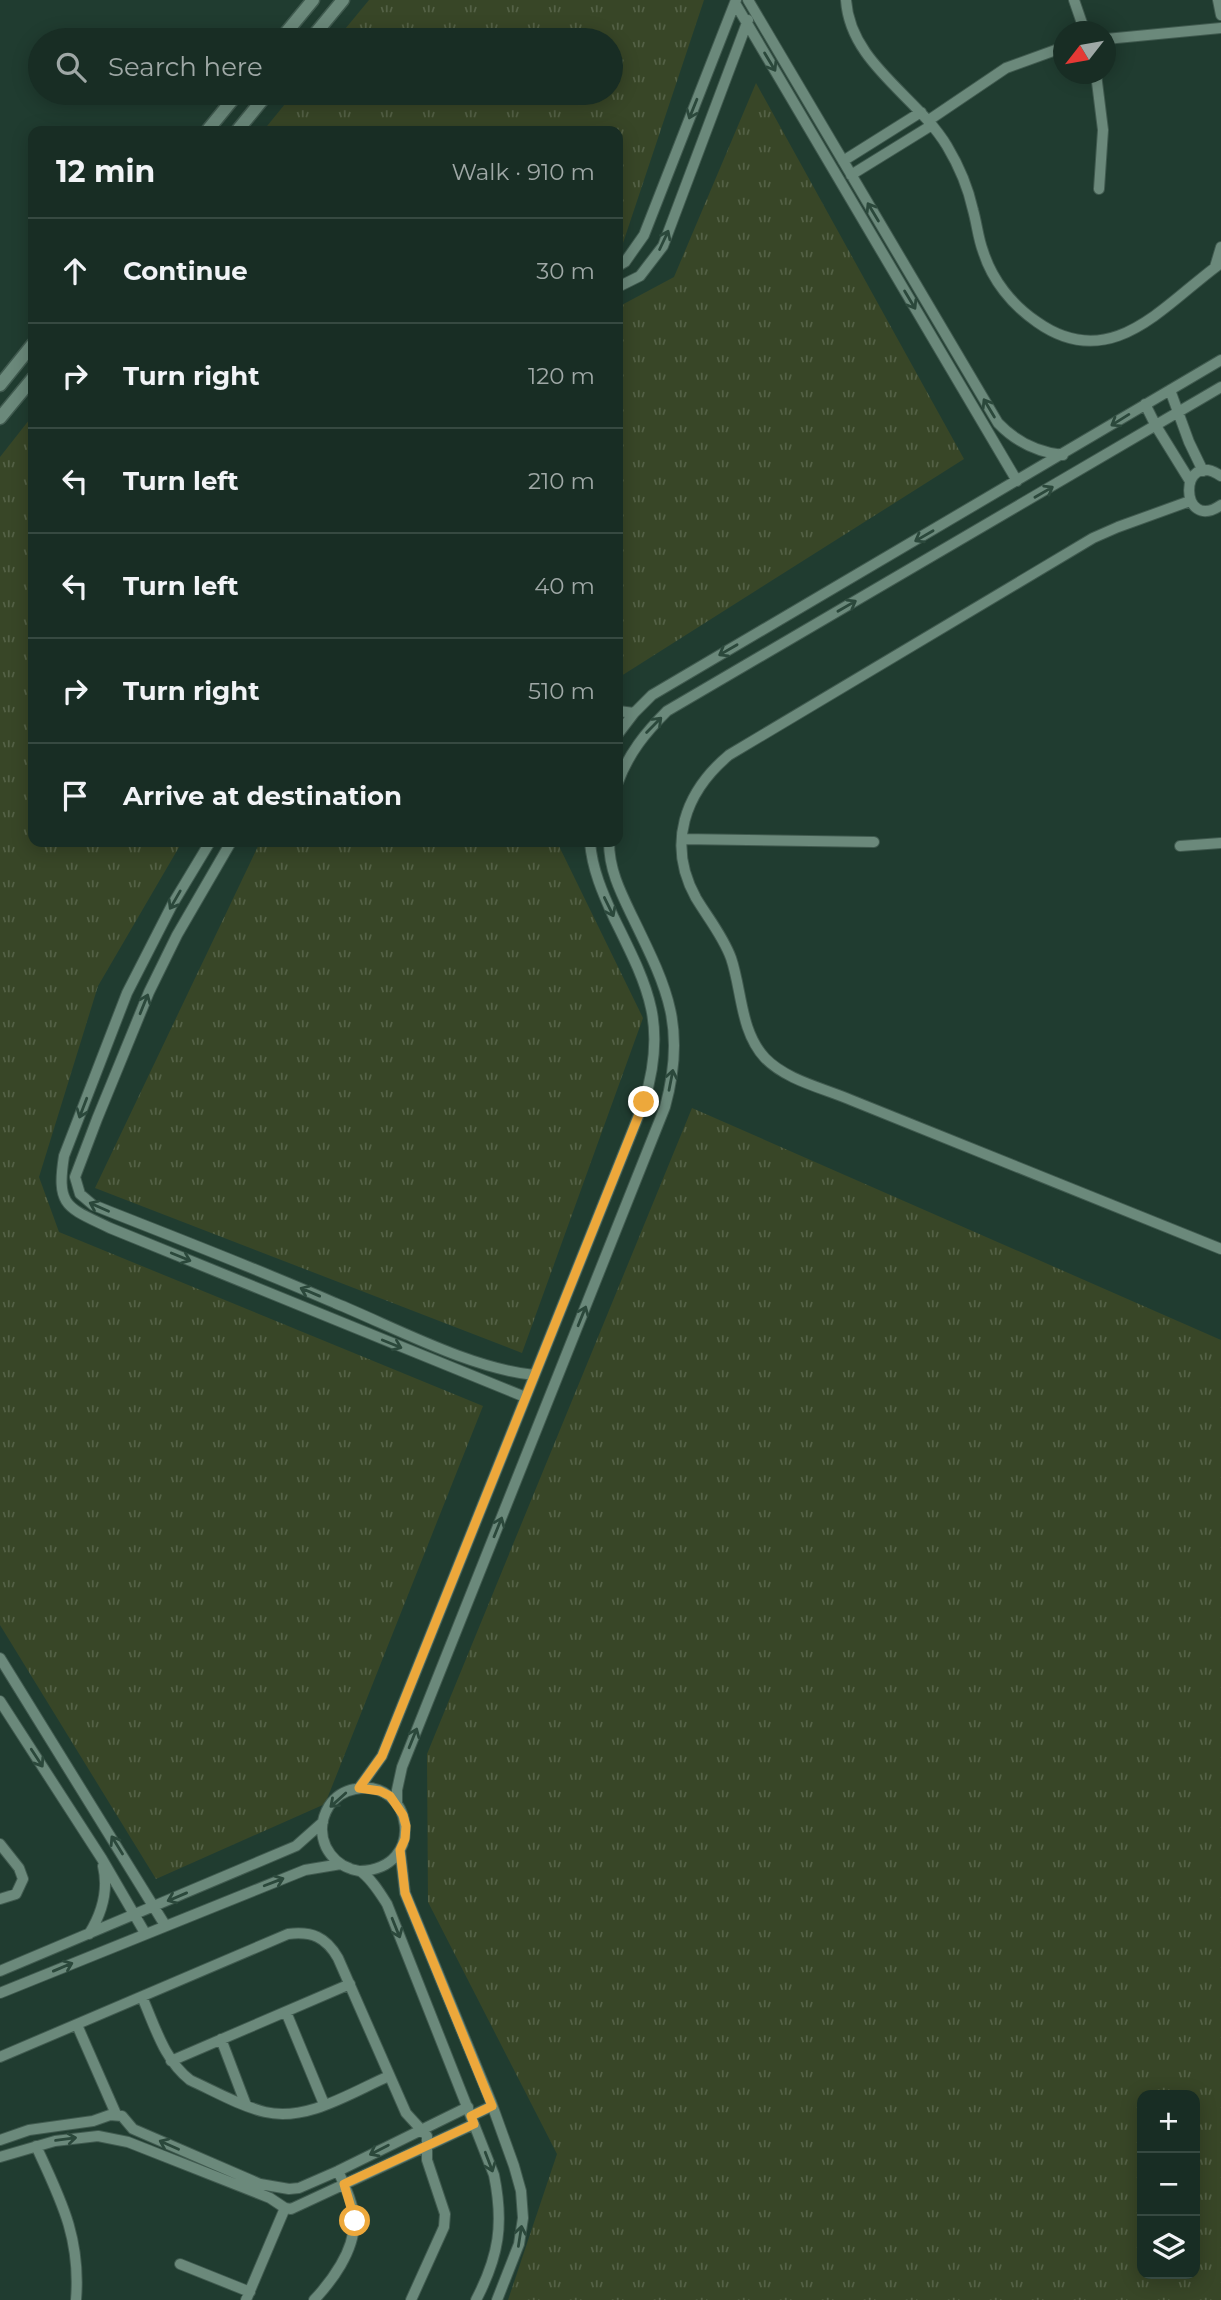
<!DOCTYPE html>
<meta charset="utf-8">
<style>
:root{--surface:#182d24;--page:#21352c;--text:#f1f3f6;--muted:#9fa8a6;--line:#364941}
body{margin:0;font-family:Montserrat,sans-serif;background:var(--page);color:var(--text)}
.controls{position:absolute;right:21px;bottom:21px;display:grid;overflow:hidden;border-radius:14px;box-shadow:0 4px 18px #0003}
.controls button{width:63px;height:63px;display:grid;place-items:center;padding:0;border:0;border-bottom:2px solid var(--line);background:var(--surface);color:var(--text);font:35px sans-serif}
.compass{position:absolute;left:1053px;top:21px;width:63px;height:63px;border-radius:50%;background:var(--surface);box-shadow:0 4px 18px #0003;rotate:239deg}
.stop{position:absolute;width:21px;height:21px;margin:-16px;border:5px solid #eda83b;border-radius:50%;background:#fff}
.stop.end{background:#eda83b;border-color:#fff;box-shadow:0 2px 7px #0008}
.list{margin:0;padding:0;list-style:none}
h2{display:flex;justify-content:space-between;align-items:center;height:91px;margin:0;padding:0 28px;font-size:30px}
h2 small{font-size:23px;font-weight:400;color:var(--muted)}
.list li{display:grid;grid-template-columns:46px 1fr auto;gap:21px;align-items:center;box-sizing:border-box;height:105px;padding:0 28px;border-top:2px solid var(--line)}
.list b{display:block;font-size:26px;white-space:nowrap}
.list em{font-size:23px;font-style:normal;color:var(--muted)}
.icon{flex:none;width:38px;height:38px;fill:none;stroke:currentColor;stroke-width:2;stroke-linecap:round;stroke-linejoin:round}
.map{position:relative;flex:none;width:1221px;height:2300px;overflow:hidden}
.search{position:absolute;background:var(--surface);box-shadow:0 4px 18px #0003;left:28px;top:28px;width:595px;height:77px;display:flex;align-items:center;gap:18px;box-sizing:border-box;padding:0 24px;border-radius:38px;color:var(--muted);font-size:26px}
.panel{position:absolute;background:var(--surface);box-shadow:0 4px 18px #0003;left:28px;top:126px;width:595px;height:721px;border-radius:14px}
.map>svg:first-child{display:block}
</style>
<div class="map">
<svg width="1221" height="2300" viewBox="0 0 1221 2300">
<defs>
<pattern id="grass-tufts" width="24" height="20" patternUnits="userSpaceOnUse" patternTransform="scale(1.75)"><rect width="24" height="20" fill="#384627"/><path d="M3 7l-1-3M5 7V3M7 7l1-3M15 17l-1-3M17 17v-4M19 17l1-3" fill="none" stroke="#546146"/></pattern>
</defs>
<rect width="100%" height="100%" fill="#203c30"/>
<path fill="url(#grass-tufts)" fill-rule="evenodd" d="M 369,0 L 704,0 L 622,246 L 618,248 L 618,131 L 263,131 L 294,93 L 611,93 L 611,40 L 336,40 Z
M 756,83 L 964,459 L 618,678 L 618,307 L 674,277 Z
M 33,415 L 33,842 L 182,842 L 98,986 L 39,1177 L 59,1232 L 483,1406 L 325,1804 L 156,1879 L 0,1625 L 0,457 Z
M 260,842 L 557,842 L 643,1018 L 522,1353 L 95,1188 Z
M 692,1108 L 1221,1340 L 1221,2300 L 508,2300 L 557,2154 L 428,1902 L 427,1754 ZM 1195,2095 L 1195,2274 L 1142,2274 L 1142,2095 Z"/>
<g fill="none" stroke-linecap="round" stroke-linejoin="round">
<g stroke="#405a4f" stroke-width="12">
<path id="minor" d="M 748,0 L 998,423 C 1016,442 1037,452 1063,455
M 846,0 C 850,63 917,96 947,146 C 959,166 968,187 973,210 C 977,224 978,238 983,251 C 992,280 1012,305 1037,322 C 1112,375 1164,304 1221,263
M 1074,0 L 1085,32
M 1218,0 L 1221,15
M 735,3 L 1017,481
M 1106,39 L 1221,28
M 1096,74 L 1103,130 L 1099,189
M 929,120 L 1006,68 L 1064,47
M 843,161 L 921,112
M 851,175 L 932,125
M 618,266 L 625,262 L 644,235 L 736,0
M 1215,267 L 1221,247
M 618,287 L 640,276 L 663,246 L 748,20
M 1170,390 L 1189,442 L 1203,471
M 1145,404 L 1156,426 L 1190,481
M 1221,476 C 1178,447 1179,534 1221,505
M 1190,501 L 1118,527 L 1093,538 L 729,755 C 685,792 666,844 696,898 C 708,918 723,936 731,958 C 742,990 740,1031 765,1058 C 786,1080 823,1088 851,1100 L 1221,1249
M 618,711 L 634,713
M 618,734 L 634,713 L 652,695 L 1221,360
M 618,782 C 629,753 645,733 667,711 L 1221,387
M 682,839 L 874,842
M 210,842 L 172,905 L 127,993 L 64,1156 C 56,1207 67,1207 110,1228 L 525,1397
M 231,842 L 177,935 L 149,992 L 97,1119 L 75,1177 L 80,1194 L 93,1205 C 174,1237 255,1268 335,1303 C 396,1328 469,1368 534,1375
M 1180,846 L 1221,843
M 0,1658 L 165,1925
M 0,1701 L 102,1859 L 145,1933
M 359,1788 L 382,1756 L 644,1102 C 668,1024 648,987 614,918 C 603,894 592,869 590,842
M 397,1804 L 397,1790 L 402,1767 L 665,1107 C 687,1027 667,988 633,918 C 621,893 609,870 609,842
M 0,1844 L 19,1868 L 23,1879 L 16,1894 L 0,1899
M 400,1850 L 405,1893 L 491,2102 L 514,2166 L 521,2191 L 523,2218 L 519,2244 L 497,2300
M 360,1871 C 428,1869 413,1777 355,1789 C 344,1791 335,1797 329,1806 C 321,1819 320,1834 326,1847 C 331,1857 340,1865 349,1868 C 350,1869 359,1871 360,1871 C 371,1878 380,1893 387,1904 L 494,2175 C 504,2224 499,2256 476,2300
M 89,1934 C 102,1913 109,1891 103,1866
M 0,1971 L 296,1846 L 323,1822
M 0,1993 L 305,1870 L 341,1864
M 142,1997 C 155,2026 164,2060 190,2080 C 214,2091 240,2106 265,2112 C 307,2122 352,2092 389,2076
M 286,2012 L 324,2104
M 77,2025 L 116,2114
M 221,2039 L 246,2105
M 0,2057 L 288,1934 C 312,1931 326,1937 338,1958 L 406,2113 L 427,2136 L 427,2160 L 445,2214 L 444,2227 L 411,2300
M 171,2061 L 350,1984
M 471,2116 L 492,2106
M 0,2140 L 29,2130 L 93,2121 L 110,2115 L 122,2116 L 133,2129 L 260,2184 L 289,2189 L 299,2188 L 338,2171 L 468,2107
M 36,2146 C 61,2200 81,2238 76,2300
M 0,2157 L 55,2141 L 98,2136 L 128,2142 L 270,2198 L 285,2208 L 291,2209 L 474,2124
M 180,2264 L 250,2292
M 246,2300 L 285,2208
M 314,2300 C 332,2281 354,2251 354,2223 C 355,2207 345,2186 338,2171"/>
</g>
<g stroke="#405a4f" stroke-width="15">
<path id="tertiary" d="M 280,40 L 313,0
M 310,40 L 343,0
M 207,131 L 238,93
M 237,131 L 268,93
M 0,385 L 33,344
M 0,418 L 33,378"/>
</g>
<use href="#minor" stroke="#6b897b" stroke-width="10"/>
<use href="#tertiary" stroke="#6b897b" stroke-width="12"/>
</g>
<defs><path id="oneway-shaft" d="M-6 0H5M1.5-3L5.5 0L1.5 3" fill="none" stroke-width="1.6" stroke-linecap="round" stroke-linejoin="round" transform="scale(1.75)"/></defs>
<g stroke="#2b483b">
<use href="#oneway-shaft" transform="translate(770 62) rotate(59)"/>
<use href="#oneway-shaft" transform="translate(693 109) rotate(112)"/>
<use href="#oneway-shaft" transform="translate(873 212) rotate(-121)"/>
<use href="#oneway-shaft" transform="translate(664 240) rotate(-65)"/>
<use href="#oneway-shaft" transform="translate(910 300) rotate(59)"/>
<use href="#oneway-shaft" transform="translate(989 408) rotate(-121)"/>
<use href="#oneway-shaft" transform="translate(1120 420) rotate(148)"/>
<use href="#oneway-shaft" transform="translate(1044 492) rotate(-30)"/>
<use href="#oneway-shaft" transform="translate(924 536) rotate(150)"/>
<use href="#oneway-shaft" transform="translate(847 606) rotate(-30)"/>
<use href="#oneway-shaft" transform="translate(728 650) rotate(150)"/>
<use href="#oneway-shaft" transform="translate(654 725) rotate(-45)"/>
<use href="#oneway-shaft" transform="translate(175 900) rotate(120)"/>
<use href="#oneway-shaft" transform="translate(609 907) rotate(64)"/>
<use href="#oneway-shaft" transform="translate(144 1004) rotate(-68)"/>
<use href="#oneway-shaft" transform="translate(671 1080) rotate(-79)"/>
<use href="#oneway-shaft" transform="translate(83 1108) rotate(111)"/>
<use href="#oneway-shaft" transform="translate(99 1207) rotate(-156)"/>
<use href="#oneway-shaft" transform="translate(181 1257) rotate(22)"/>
<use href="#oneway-shaft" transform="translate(310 1292) rotate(-157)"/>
<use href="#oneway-shaft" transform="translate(582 1316) rotate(-68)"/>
<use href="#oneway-shaft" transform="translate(392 1344) rotate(22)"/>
<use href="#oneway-shaft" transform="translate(498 1527) rotate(-68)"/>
<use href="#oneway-shaft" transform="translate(413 1738) rotate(-68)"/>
<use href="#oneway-shaft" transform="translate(37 1758) rotate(57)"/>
<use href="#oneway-shaft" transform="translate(338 1800) rotate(138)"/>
<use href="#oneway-shaft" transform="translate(117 1845) rotate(-122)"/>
<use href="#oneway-shaft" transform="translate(274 1882) rotate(-21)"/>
<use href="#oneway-shaft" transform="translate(177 1897) rotate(157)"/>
<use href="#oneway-shaft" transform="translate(396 1928) rotate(68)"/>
<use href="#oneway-shaft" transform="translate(63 1967) rotate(-23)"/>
<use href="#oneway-shaft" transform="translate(66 2139) rotate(-8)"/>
<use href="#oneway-shaft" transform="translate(169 2145) rotate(-156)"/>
<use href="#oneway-shaft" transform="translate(379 2150) rotate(153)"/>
<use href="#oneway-shaft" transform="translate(489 2162) rotate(69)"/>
<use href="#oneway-shaft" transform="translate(520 2236) rotate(-81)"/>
</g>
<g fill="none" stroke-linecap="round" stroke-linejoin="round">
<path stroke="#eda83b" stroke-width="9" d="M 355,2221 L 344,2184 L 474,2124 L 471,2116 L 492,2106 L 405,1893 L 400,1850 L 405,1839 L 406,1826 L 403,1815 L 390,1796 L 380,1791 L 359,1788 L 382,1756 L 644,1102"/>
</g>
</svg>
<div class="controls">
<button>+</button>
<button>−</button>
<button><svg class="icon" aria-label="layers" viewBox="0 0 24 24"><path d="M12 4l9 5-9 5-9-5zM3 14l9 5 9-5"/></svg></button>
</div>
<svg class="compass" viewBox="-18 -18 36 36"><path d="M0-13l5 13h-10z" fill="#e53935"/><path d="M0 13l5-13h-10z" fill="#9fa8a6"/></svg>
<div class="stop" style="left:355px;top:2221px"></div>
<div class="stop end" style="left:644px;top:1102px"></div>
<div class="search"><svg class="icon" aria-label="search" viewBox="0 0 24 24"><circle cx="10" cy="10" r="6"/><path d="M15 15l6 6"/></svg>Search here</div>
<section class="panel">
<h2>12 min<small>Walk · 910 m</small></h2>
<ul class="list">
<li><svg class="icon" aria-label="ahead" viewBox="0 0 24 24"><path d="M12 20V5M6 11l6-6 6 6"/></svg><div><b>Continue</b></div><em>30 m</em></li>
<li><svg class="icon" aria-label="right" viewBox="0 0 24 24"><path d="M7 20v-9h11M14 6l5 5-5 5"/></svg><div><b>Turn right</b></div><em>120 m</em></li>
<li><svg class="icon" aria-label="left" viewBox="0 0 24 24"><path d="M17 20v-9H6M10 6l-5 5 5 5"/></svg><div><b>Turn left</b></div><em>210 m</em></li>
<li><svg class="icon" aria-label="left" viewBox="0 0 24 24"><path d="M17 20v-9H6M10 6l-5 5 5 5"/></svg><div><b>Turn left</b></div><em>40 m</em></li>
<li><svg class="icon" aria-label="right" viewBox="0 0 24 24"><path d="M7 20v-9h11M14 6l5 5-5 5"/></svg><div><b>Turn right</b></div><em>510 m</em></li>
<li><svg class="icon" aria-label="arrive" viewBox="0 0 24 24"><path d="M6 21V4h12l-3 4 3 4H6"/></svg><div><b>Arrive at destination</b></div></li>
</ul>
</section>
</div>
